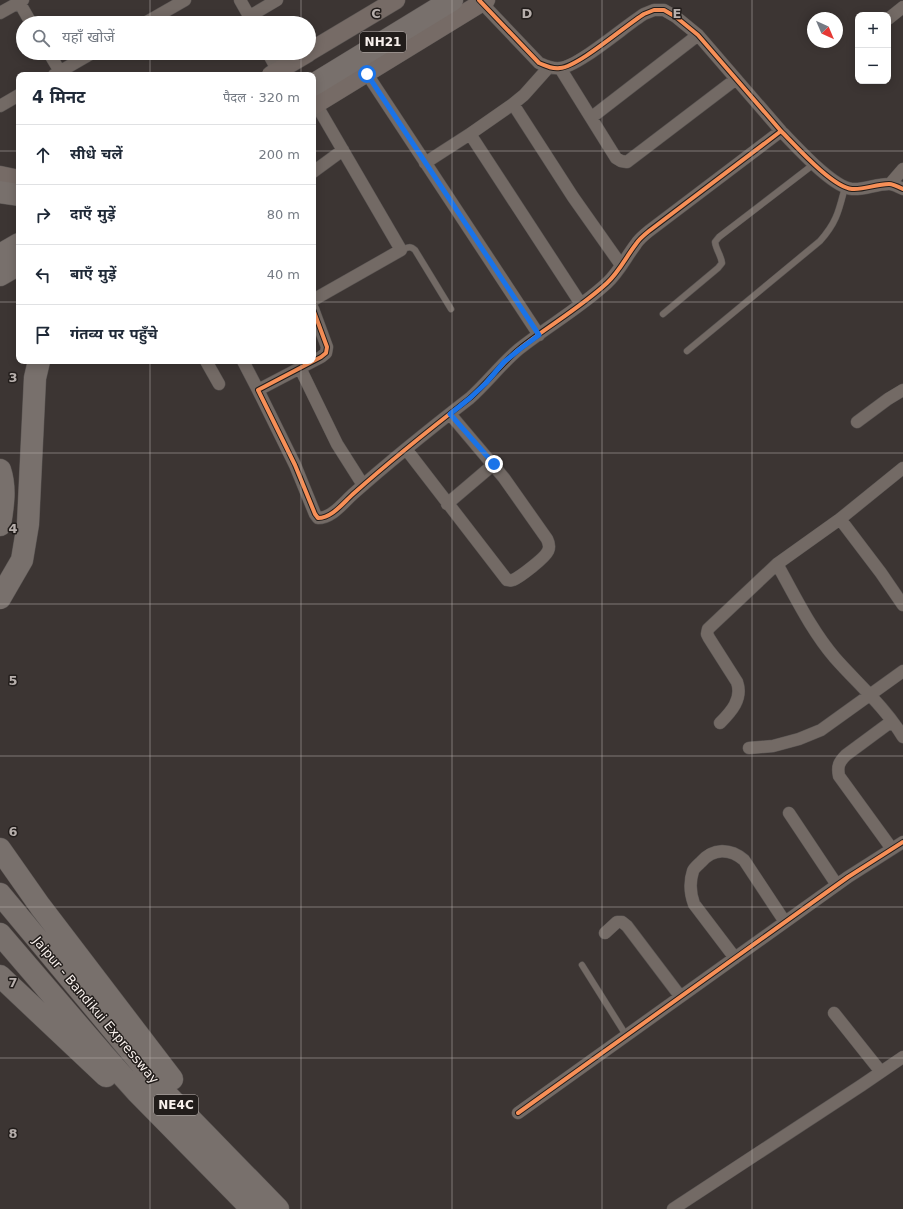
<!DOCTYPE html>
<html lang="hi">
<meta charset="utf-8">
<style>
:root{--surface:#fff;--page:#f2f2f3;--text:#1f2937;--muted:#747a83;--line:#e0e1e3}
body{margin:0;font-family:"DejaVu Sans","Noto Sans Devanagari",sans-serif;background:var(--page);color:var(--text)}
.controls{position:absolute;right:12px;top:12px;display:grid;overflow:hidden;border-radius:8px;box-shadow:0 2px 10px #0003}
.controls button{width:36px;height:36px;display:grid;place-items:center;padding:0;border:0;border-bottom:1px solid var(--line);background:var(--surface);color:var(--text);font:20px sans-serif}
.compass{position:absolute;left:807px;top:12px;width:36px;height:36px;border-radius:50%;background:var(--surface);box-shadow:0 2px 10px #0003;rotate:136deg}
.stop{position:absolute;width:12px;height:12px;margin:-9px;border:3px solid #1a73e8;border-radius:50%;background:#fff}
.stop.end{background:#1a73e8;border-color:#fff;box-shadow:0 1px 4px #0008}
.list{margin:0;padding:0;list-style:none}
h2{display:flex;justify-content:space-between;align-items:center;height:52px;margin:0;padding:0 16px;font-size:17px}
h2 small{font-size:13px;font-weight:400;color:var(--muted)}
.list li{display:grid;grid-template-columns:26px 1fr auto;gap:12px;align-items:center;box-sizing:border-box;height:60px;padding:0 16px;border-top:1px solid var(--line)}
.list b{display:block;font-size:15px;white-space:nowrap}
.list em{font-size:13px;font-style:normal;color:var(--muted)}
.icon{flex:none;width:22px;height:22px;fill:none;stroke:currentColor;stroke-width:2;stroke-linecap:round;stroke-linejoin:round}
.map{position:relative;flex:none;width:903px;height:1209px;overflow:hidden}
.search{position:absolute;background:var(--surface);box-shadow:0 2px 10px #0003;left:16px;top:16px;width:300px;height:44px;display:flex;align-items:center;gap:10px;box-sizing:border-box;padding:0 14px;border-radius:22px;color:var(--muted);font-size:15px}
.panel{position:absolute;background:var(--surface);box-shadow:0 2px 10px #0003;left:16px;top:72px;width:300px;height:292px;border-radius:8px}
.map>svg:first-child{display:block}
</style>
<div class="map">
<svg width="903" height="1209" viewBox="0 0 903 1209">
<rect width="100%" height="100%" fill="#3c3533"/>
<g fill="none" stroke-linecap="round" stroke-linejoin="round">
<g stroke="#595452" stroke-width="7">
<path id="lane" d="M 401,250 C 407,248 410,245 415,250 L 451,309
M 663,314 L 718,268 L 722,263 C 721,255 716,250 715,242 L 719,237 L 814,164
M 687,351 L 820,241 C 837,222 839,210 845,187
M 582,965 L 626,1035"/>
</g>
<g stroke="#595452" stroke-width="13">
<path id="street" d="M 18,0 L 31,23
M 240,0 L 253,23
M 479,0 L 539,63 C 546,66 552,69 560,68 C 578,67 626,25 644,14 L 654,10 L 664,10 L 676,17 L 698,35 L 781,131
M 0,13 L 23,0
M 250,16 L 277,0
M 888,19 L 903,7
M 145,23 L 185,0
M 49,53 L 62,75
M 268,53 L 280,75
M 560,68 L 616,158 L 621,161 L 627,162 L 736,79
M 367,74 L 539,335
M 54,75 L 92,53
M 313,99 L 401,250 L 313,300
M 513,104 L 573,197 L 621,265
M 0,106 L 19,95
M 592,117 L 698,35
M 470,134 L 581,304
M 425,163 L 470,134 L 513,104 L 524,95 L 549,67
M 313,172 L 343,150
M 890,184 L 903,169
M 313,309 L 327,347 L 326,353 L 321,357 L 258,390 L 295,465 L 315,514 L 318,518 C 332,518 343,503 353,494 C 390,461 430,429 470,398 C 487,383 501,364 519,349 C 548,326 580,308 607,283 C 619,272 626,257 636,244 C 639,239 644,235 649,231 L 781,131 C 796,146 832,187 852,189 C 864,190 876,184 889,184 C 893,184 899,187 903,189
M 206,361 L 219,384
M 243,361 L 258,390
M 300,368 L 337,444 L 363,485
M 857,422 L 888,399 L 903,390
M 406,449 L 507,580 C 510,580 511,581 513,580 C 520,577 545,558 548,551 C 550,547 549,543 547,539 L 504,478 L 450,414
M 447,504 L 494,464
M 840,519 L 881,573 L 903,605
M 777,564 C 795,596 811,630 835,658 C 858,684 885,707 903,737
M 892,721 L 846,755 C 839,762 837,766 839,776 L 892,849
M 720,723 C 731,712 743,699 737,682 L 709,638 L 707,634 L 708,629 L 777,564 L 840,519 L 903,468
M 749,748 L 773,746 L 799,739 L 821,730 L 903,671
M 789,813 L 837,885
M 605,933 L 617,922 L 622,922 L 627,926 L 680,996
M 735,958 L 694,904 C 690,893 689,883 693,871 C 694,868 698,865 701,862 C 713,848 730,848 744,860 L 785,922
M 834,1013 L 881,1072
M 518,1113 L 848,877 L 903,842
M 673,1209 L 862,1085 L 903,1057"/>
</g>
<g stroke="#595452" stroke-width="19">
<path id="secondary" d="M 309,52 L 396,0
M 271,75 L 308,53
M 313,106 L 486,0
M 0,175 L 19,179"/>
</g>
<g stroke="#595452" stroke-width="23">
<path id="highway" d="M 313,85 L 452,0
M 0,192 L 19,195
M 0,255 L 19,244
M 0,275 L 19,264
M 0,470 C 6,488 3,506 0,525
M 0,598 L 22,560 L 28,524 L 35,378 L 39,361
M 0,849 L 40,906 L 172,1079
M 0,894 L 168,1096 L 278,1209
M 0,934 L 102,1053 L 137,1092 L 252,1209
M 0,976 L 106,1076"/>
</g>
<use href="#lane" stroke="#736a65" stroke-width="6"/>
<use href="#street" stroke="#736a65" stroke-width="12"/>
<use href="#secondary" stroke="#766b66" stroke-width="18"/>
<use href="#highway" stroke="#78706c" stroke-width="22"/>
<g stroke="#221d1b" stroke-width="6">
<path id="cycleway" d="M 479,0 L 539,63 C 546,66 552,69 560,68 C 578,67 626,25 644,14 L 654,10 L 664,10 L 676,17 L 698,35 L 781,131
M 313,309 L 327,347 L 326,353 L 321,357 L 258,390 L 295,465 L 315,514 L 318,518 C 332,518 343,503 353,494 C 390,461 430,429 470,398 C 487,383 501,364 519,349 C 548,326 580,308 607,283 C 619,272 626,257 636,244 C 639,239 644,235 649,231 L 781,131 C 796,146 832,187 852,189 C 864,190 876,184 889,184 C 893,184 899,187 903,189
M 518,1113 L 848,877 L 903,842"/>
</g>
<use href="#cycleway" stroke="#f78f57" stroke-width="4"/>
</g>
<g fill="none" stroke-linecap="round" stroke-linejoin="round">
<path stroke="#1a73e8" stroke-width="5" d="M 367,74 L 539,335 L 520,349 L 504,362 L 486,383 L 470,398 L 450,414 L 494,464"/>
</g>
<path fill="none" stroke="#b7afac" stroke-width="1" stroke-opacity="0.55" d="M 150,0 L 150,23M 301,0 L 301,23M 452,0 L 452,1209M 602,0 L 602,1209M 752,0 L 752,1209M 150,53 L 150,75M 301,53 L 301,75M 0,151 L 19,151M 313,151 L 903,151M 0,302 L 19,302M 313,302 L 903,302M 150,361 L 150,1209M 301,361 L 301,1209M 0,453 L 903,453M 0,604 L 903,604M 0,756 L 903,756M 0,907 L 903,907M 0,1058 L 903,1058"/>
<g text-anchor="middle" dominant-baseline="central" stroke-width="3" stroke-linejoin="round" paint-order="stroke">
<g fill="#221d1b" stroke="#b8b1ae" stroke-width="1">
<rect x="360" y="32" width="46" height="20" rx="3"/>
<rect x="154" y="1095" width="44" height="20" rx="3"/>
</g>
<g font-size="12" font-weight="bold" fill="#f9f1ed">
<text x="383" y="42">NH21</text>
<text x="176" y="1105">NE4C</text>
</g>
<g font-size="13" fill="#f9f1ed" stroke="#221d1b">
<text transform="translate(96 1010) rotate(50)">Jaipur - Bandikui Expressway</text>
</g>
</g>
<g font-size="13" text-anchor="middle" font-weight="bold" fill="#b7afac" stroke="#221d1b" stroke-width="3" stroke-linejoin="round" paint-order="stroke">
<text x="376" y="18">C</text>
<text x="527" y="18">D</text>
<text x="677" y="18">E</text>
<text x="13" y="382">3</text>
<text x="13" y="533">4</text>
<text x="13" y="685">5</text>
<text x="13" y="836">6</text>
<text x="13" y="987">7</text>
<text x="13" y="1138">8</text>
</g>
</svg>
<div class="controls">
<button>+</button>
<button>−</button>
</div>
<svg class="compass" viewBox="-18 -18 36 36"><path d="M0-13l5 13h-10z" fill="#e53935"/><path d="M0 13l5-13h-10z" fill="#747a83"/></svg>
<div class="stop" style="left:367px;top:74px"></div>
<div class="stop end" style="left:494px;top:464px"></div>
<div class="search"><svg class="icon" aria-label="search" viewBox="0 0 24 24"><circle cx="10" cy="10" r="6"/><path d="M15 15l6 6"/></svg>यहाँ खोजें</div>
<section class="panel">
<h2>4 मिनट<small>पैदल · 320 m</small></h2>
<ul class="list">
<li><svg class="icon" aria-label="ahead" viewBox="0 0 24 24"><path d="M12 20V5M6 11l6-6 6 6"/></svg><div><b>सीधे चलें</b></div><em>200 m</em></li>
<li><svg class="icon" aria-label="right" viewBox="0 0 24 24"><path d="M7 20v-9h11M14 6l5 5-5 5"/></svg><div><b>दाएँ मुड़ें</b></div><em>80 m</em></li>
<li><svg class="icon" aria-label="left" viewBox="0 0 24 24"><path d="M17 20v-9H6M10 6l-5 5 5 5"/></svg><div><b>बाएँ मुड़ें</b></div><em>40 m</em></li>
<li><svg class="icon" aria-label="arrive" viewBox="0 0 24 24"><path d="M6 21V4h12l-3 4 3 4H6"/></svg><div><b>गंतव्य पर पहुँचे</b></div></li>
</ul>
</section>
</div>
